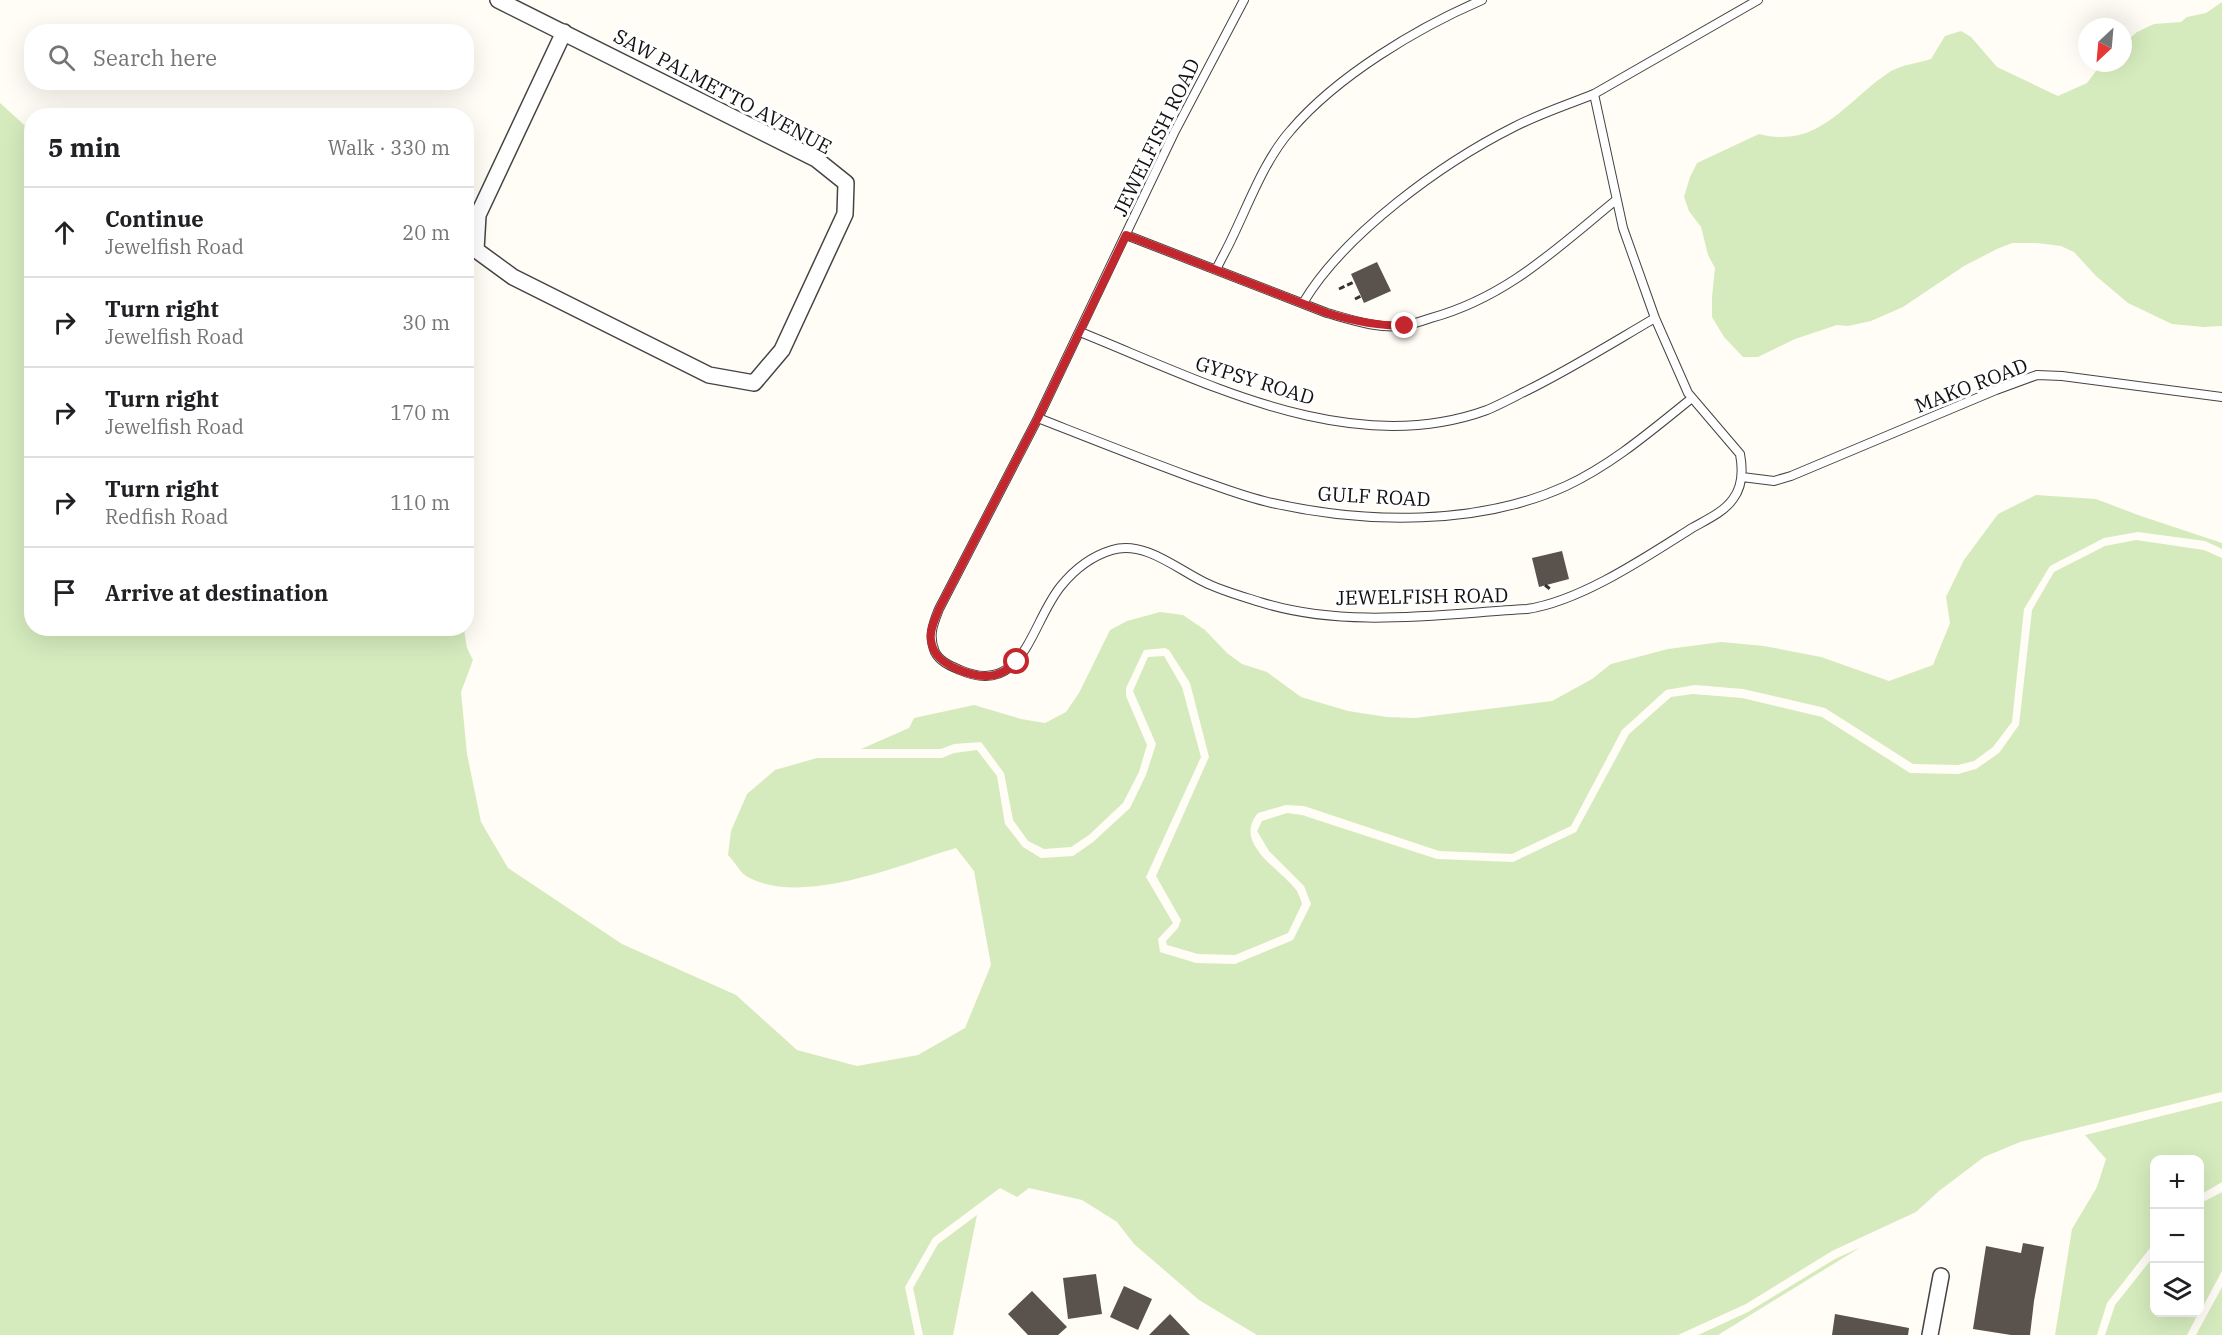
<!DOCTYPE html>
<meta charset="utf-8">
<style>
:root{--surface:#fff;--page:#f2f2f2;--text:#202124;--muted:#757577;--line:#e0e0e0}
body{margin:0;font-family:"IBM Plex Serif",serif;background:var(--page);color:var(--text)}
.controls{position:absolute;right:18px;bottom:18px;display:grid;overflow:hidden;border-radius:12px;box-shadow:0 6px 24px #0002}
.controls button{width:54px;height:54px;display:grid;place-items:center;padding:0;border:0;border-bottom:2px solid var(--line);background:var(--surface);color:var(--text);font:30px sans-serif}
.compass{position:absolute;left:2078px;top:18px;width:54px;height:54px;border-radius:50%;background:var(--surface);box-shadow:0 6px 24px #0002;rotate:206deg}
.stop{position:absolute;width:18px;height:18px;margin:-14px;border:4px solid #c4262e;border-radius:50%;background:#fff}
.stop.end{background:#c4262e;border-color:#fff;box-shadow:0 2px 6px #0008}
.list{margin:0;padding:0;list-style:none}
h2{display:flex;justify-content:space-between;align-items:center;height:78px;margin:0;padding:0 24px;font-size:26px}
h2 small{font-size:20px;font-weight:400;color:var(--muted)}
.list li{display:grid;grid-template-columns:39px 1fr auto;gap:18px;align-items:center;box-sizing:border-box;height:90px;padding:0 24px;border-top:2px solid var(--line)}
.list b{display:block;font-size:22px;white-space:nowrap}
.list p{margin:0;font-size:20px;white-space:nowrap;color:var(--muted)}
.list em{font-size:20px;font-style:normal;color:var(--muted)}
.icon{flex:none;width:33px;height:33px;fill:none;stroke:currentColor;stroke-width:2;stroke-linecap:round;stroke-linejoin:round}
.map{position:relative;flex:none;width:2222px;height:1335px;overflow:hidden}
.search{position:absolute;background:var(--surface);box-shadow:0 6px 24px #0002;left:24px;top:24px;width:450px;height:66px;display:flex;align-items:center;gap:15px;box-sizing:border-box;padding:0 21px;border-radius:24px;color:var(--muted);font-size:22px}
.panel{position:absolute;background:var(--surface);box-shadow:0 6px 24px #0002;left:24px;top:108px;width:450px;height:528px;border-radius:24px}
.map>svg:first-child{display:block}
</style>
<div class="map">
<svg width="2222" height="1335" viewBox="0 0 2222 1335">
<rect width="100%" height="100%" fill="#fffdf5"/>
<path fill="#d5ebbd" d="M 2222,2 L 2222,326 L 2204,327 L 2172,324 L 2128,303 L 2096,276 L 2074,252 L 2061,246 L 2037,243 L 2012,243 L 1997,249 L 1964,266 L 1903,307 L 1871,321 L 1848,326 L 1837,325 L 1795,339 L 1758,357 L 1743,357 L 1724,337 L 1712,317 L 1712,297 L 1715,268 L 1708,255 L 1701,227 L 1689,211 L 1684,197 L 1690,177 L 1697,163 L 1759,134 C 1820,150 1846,100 1891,71 C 1902,65 1918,63 1931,59 L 1945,36 L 1961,31 L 1971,37 L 1997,67 L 2058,96 L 2087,83 L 2102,63 L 2123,63 L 2123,44 L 2137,32 L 2154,24 L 2181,22 L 2187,17 L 2206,13 Z
M 0,103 L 31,131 L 32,628 L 464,629 L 467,648 L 473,660 L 461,692 L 467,754 L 481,822 L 508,868 L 622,944 L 736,995 L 797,1050 L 857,1066 L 918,1055 L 965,1028 L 991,965 L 974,871 L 956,848 C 901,864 801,908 746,876 C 740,872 734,861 728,855 L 731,831 L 747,794 L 775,770 L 817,758 L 942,758 L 954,753 L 977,750 L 997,776 L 1005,824 L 1023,847 L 1041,858 L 1073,856 L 1093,842 L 1130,808 L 1146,775 L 1156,744 L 1133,691 L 1148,657 L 1164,656 L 1182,687 L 1201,757 L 1146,877 L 1173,923 L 1158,939 L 1160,952 L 1196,963 L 1235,964 L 1293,940 L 1311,904 L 1304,886 L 1269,851 L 1257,831 L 1262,821 L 1287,813 L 1302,815 L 1437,859 L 1513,862 L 1576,832 L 1629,734 L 1671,697 L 1693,694 L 1742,698 L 1822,717 L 1910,773 L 1958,774 L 1976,769 L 1999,753 L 2019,725 L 2032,610 L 2054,572 L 2105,546 L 2136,540 L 2204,550 L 2222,558 L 2222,1092 L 2020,1142 L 1984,1157 L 1939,1191 L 1916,1212 L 1832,1251 L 1746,1304 L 1678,1335 L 1257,1335 L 1199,1300 L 1134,1244 L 1117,1222 L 1082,1200 L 1029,1188 L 1017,1197 L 1000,1188 L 933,1238 L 905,1287 L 915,1335 L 0,1335 Z
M 2036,495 L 2096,499 L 2138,515 L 2222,543 L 2222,549 L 2205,541 L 2138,532 L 2104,538 L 2050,566 L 2024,609 L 2012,722 L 1993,747 L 1974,761 L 1958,765 L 1913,764 L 1825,708 L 1743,689 L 1695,685 L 1666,690 L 1622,730 L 1571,826 L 1512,854 L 1439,851 L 1304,806 L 1286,805 L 1258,813 C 1232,844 1281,869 1297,891 C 1299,895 1301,900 1302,904 L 1288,933 L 1235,955 L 1198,954 L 1167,945 L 1166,941 L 1178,928 L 1181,920 L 1156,876 L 1209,757 L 1190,683 L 1169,650 L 1165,648 L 1144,650 L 1126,688 L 1126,696 L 1147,745 L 1139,772 L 1123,803 L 1089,835 L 1071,847 L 1044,849 L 1028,841 L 1013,820 L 1004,773 L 981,742 L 954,744 L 941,749 L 861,749 L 909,728 L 914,718 L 974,705 L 1021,719 L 1045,723 L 1066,712 L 1079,693 L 1110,630 L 1127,621 L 1160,612 L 1183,615 L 1205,630 L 1227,653 L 1242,664 L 1267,672 L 1301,697 L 1348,711 L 1387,717 L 1415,718 L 1552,701 L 1592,679 L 1611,664 L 1668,649 L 1721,642 L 1764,646 L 1821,657 L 1889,681 L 1933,665 L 1950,623 L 1946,597 L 1964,560 L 1998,514 Z
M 2222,1101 L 2222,1182 L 2200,1195 L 2200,1160 L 2154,1160 L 2154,1243 L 2107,1303 L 2097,1335 L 2055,1335 L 2072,1229 L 2097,1187 L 2106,1159 L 2085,1135 Z
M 2222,1192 L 2222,1271 L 2200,1312 L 2200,1208 L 2203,1202 Z
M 977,1215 L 953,1335 L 923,1335 L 913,1288 L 938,1244 Z
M 1861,1247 L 1718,1335 L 1698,1335 L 1748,1312 L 1835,1259 Z
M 2154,1256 L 2154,1312 L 2199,1312 L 2187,1335 L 2105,1335 L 2115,1305 Z
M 2222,1287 L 2222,1335 L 2196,1335 Z"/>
<path fill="#5a524d" d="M 1377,262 L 1391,291 L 1364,303 L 1351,274 Z
M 1562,551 L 1569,579 L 1539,587 L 1532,558 Z
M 2023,1243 L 2044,1247 L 2034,1301 L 2030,1335 L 2011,1335 L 1973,1329 L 1986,1246 L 2021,1253 Z
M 1096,1274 L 1102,1314 L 1068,1319 L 1063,1278 Z
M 1124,1286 L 1152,1299 L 1138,1330 L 1110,1317 Z
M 1032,1291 L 1067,1327 L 1058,1335 L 1028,1335 L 1008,1314 Z
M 1170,1314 L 1190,1335 L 1149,1335 Z
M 1835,1314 L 1909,1328 L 1908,1335 L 1832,1335 Z"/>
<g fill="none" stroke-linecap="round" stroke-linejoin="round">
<g stroke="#444" stroke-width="10">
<path id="service" d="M 1244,0 L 1174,133 L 1038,418 L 939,609 C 933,624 928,636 935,652 C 940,662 951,666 960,670 C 1024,698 1031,622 1061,586 C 1074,570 1092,556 1112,550 C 1144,540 1177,569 1204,582 C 1222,591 1241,596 1260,602 C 1345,629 1440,614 1527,609 C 1581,601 1646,557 1692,528 C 1706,520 1724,512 1733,499 C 1743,486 1743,470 1740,454 L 1688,393 L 1655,318 L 1623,228 L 1594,94 L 1758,0
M 1126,235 L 1327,313 C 1352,320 1378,329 1404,326 C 1413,324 1422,321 1431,318 C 1507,297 1556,249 1616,200
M 1216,270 C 1221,259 1227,249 1232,238 C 1249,203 1265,159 1291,130 C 1337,76 1417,28 1482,0
M 1303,303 C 1344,234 1442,163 1514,127 C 1539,114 1567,105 1594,94
M 1080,332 C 1205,382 1350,460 1487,410 C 1499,405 1512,398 1524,392 C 1569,370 1612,343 1655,318
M 1038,418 C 1089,438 1139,458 1191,477 C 1217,486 1244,497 1272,503 C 1365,524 1479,526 1566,486 C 1613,464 1652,430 1692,398
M 1742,477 L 1774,481 L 1791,476 L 1996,390 L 2037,375 L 2062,376 L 2222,397"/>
</g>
<g stroke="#444" stroke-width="18">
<path id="minor" d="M 498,0 L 816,159 L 846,183 L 845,214 L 782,350 L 754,383 L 709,375 L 513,277 L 476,250 L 478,215 L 564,32
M 1930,1335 L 1941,1276"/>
</g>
<path stroke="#333" stroke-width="3" stroke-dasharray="6 3" stroke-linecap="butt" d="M 1339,289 L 1354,282
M 1355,299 L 1361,296
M 1545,585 L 1550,589"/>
<use href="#service" stroke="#fff" stroke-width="8"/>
<use href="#minor" stroke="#fff" stroke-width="15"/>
</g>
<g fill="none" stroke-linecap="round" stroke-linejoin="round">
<path stroke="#c4262e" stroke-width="8" d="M 1017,662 C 998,680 980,679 957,669 C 944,663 933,656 931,640 C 929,630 936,618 939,609 L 1038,418 L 1126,235 L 1327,313 C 1353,321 1377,326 1405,326"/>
</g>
<g text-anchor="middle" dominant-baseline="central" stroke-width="6" stroke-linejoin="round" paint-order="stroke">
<g font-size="20" fill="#111" stroke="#fff">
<text transform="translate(723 91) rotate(28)">SAW PALMETTO AVENUE</text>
<text transform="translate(1156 137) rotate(-64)">JEWELFISH ROAD</text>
<text transform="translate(1255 380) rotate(17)">GYPSY ROAD</text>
<text transform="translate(1971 385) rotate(-21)">MAKO ROAD</text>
<text transform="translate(1374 496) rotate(3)">GULF ROAD</text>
<text transform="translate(1422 596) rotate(-1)">JEWELFISH ROAD</text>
</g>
</g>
</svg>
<div class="controls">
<button>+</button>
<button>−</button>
<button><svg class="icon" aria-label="layers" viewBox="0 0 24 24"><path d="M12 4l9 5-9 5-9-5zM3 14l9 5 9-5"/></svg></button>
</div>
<svg class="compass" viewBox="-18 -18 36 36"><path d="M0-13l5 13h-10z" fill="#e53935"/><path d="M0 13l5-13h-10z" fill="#757577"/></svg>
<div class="stop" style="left:1017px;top:662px"></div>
<div class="stop end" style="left:1405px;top:326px"></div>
<div class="search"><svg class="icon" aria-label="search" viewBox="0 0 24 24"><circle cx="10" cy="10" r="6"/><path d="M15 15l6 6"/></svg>Search here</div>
<section class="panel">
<h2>5 min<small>Walk · 330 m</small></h2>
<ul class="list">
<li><svg class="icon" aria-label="ahead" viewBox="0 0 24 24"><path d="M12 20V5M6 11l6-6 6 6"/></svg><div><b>Continue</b><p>Jewelfish Road</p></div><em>20 m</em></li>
<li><svg class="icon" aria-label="right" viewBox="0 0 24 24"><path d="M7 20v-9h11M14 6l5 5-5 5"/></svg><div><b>Turn right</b><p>Jewelfish Road</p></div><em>30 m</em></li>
<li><svg class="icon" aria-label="right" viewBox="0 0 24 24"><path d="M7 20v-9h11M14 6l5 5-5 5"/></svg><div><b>Turn right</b><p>Jewelfish Road</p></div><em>170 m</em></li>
<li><svg class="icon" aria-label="right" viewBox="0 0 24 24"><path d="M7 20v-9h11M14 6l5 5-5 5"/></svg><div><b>Turn right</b><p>Redfish Road</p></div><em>110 m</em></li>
<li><svg class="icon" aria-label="arrive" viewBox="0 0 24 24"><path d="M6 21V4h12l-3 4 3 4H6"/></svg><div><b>Arrive at destination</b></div></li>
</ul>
</section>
</div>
